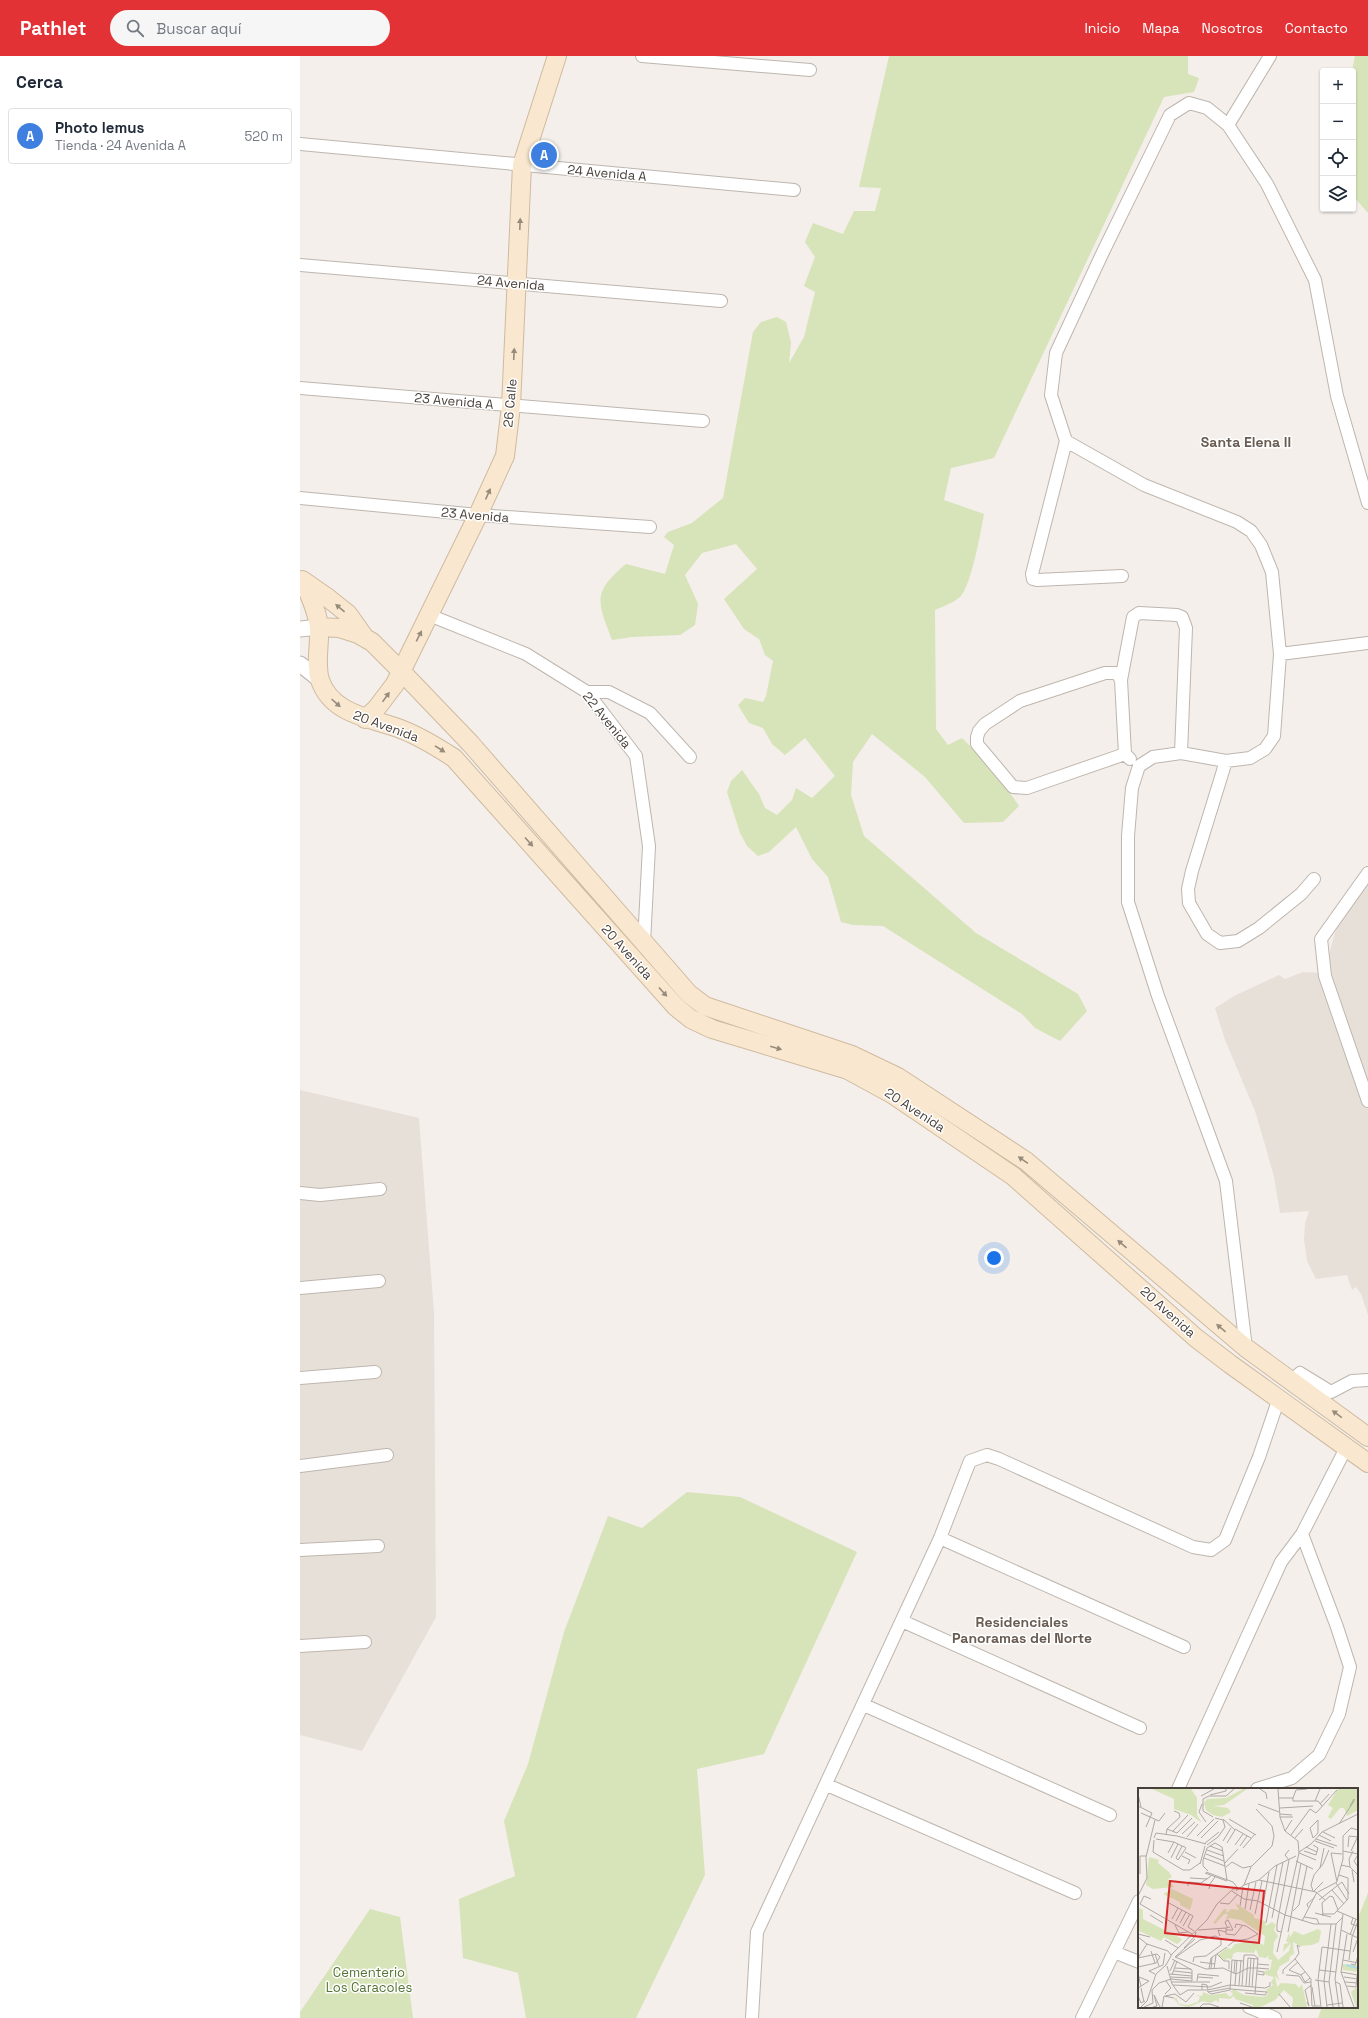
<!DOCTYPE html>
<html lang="es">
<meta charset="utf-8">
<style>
:root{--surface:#fff;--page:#f6f6f7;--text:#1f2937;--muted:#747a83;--line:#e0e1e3;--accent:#e33235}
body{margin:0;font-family:"Space Grotesk",sans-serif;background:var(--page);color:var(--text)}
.controls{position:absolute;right:12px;top:12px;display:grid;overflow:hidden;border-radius:4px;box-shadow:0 1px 3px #0004}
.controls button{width:36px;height:36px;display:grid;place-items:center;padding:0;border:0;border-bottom:1px solid var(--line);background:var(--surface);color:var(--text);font:20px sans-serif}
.you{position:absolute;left:694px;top:1202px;width:14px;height:14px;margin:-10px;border:3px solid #fff;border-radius:50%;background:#1a73e8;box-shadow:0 0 0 6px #1a73e833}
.badge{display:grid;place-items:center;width:26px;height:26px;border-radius:50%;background:var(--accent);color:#fff;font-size:13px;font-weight:700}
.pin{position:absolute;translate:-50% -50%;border:2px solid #fff;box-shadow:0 1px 4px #0006}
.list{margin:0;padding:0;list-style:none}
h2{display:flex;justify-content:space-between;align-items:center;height:52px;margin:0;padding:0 16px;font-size:17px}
h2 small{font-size:13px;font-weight:400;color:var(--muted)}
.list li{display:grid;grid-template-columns:26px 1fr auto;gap:12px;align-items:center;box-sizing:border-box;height:56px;margin:0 8px 8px;padding:0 8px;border:1px solid var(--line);border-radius:4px}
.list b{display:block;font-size:15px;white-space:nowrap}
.list p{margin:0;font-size:13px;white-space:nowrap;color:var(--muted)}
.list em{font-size:13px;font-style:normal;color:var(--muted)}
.icon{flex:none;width:22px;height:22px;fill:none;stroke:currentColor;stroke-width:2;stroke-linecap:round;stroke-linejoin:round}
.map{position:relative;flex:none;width:1068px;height:1962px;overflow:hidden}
header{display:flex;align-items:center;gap:24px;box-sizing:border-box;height:56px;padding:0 20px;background:var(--accent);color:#fff}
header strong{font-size:19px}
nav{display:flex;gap:22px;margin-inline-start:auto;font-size:14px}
.search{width:280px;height:36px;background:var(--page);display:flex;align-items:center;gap:10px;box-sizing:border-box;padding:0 14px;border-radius:22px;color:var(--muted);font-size:15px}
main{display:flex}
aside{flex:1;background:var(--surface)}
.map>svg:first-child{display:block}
</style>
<header>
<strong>Pathlet</strong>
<div class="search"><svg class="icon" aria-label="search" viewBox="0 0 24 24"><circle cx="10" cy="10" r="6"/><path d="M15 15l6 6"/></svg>Buscar aquí</div>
<nav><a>Inicio</a><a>Mapa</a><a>Nosotros</a><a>Contacto</a></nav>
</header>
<main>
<aside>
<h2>Cerca<small></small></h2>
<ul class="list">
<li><span class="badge" style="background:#3f7fe0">A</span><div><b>Photo lemus</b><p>Tienda · 24 Avenida A</p></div><em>520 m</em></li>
</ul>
</aside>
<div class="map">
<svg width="1068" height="1962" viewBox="0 0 1068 1962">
<rect width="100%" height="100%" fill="#f4efeb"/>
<path fill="#e7e0d9" d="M 1068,827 L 1068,1259 L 1061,1238 L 1056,1231 L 1052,1234 L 1047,1219 L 1016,1223 L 1007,1205 L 1004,1184 L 1005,1167 L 1009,1155 L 980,1157 L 974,1121 L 965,1089 L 955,1055 L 925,984 L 915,952 L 934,940 L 979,919 L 985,923 L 1003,916 L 1024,917 L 1038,866 Z
M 0,1034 L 119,1062 L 134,1256 L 136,1561 L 62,1695 L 0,1679 Z"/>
<path fill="#d7e3b8" d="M 589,0 L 888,0 L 888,18 L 899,22 L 894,36 L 864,41 L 694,402 L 651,412 L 644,444 L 684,458 C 681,475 671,531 660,541 C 653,547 644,550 635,554 L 636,673 L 648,689 L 662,682 L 691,711 L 719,750 L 703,766 L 664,767 L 625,721 L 572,678 L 553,706 L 551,739 L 564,780 L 676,877 L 778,938 L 787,955 L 760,985 L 735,972 L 722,958 L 583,870 L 553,869 L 541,866 L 528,821 L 512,803 L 496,771 L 469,796 L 458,800 L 447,790 L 440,777 L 427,736 L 431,725 L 442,714 L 459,738 L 465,752 L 477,759 L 492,744 L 496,732 L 512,742 L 535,720 L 505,682 L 485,699 L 472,688 L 463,672 L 449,667 L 438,649 L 445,642 L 463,646 L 466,640 L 473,605 L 465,599 L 459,583 L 444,573 L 424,543 L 457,513 L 436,488 L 402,497 L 385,519 L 398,548 L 395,569 L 380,579 L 332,581 L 312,584 C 298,546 291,537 326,508 L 365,518 L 374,489 L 364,481 L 368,476 L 392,467 L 423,442 L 453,276 L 461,266 L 477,261 L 486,266 L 491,287 L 489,307 L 504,281 L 515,236 L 504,230 L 515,201 L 505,186 L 513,167 L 543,178 L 554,155 L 575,155 L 581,132 L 559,131 Z
M 1055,0 L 1068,0 L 1068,157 L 1053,140 L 1052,15 Z
M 387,1436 L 440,1441 L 557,1496 L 464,1698 L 397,1713 L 405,1819 L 336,1962 L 226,1962 L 218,1917 L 163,1902 L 159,1843 L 215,1820 L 204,1765 L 228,1708 L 264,1576 L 308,1460 L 342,1472 Z
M 1068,1837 L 1068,1962 L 1018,1962 L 1022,1951 L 1057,1951 L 1057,1864 Z
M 70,1853 L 100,1861 L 113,1962 L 0,1962 L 0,1956 Z"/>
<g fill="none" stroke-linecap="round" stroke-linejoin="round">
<g stroke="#beb6ae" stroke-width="14">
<path id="minor" d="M 342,0 L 510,14
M 928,69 L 970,0
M 0,88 L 494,134
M 0,209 L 421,245
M 0,332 L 403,365
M 766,385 L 844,429 L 937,466 L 951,475 L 961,489 L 972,516 L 980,598 L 974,680 L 965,693 L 950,702 L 926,705 L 881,697 L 853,701 L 839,710 L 832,732 L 828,780 L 828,846 L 858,940 L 926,1125 L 946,1292
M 0,442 L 178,459 L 350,471
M 822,520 L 737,524 L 733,523 L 732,518 L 766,385 L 751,339 L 756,297 L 803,196 L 870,59 L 889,47 L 907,52 L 928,69 L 967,128 L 1015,224 L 1037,340 L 1068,447
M 129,559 L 226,598 L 287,636 L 336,700 L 349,790 L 344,887
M 980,598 L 1068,587
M 821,624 L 817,617 L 805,617 L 720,645 L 685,668 L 679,675 L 677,681 L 677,688 L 713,731 L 727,732 L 825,698
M 287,636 L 309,636 L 350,657 L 390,701
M 830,703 L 825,698 L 821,624 L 833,561 L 839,557 L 877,559 L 882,561 L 886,572 L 881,697
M 926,705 L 892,815 L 888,833 L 889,847 L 907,878 L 920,887 L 938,885 L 959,872 L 1001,838 L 1014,823
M 1068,817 L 1021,883 L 1025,920 L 1068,1045
M 0,1137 L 20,1139 L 80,1133
M 0,1232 L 79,1225
M 0,1322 L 75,1316
M 992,1325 L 1000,1317 L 1031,1336 L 1052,1325 L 1068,1324
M 0,1410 L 87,1399
M 640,1482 L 884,1591
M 0,1494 L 78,1490
M 602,1565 L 840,1672
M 0,1590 L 65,1586
M 564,1649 L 810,1759
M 527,1729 L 775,1837
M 878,1733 L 981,1506 L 1002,1478 L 1047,1390
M 957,1733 L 992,1722 L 1019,1699 L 1039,1658 L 1050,1611 L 1037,1571 L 1002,1478
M 814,1896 L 839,1906
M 949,1951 L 975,1962
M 452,1962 L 457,1876 L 640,1482 L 670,1405 L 687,1399 L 699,1403 L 893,1491 L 911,1494 L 925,1484 L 959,1401 L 979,1342
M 782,1962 L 839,1845"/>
</g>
<g stroke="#beb6ae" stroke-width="17">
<path id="tertiary" d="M 0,573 L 19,571
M 0,608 L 20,624"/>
</g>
<g stroke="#ceba9f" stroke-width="20">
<path id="secondary" d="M 2,524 L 28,542 L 48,558 L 65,582
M 4,526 C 10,540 18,557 19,572 C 20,589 15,608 20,624 C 32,660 74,662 103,674 C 121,681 137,691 154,702 L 376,951 L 391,963 L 412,973 L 548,1014 L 592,1038 L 713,1120 L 896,1282 L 930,1308 L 1068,1407
M 19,571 L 39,572 L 58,578 L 72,586 L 101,615 L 170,687 L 389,938 L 405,950 L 552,999 L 598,1021 L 726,1105 L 946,1292 L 1068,1381
M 65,663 L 76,653 L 95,628 L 178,459 L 205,400 L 211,350 L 222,109 L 257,0"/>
</g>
<use href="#minor" stroke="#fff" stroke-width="12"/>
<use href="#tertiary" stroke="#fff" stroke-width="15"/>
<use href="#secondary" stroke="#f9e8cf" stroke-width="18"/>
</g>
<defs><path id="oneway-solid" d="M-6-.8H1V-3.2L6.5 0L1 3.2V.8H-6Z"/></defs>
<g fill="#978b7c">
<use href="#oneway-solid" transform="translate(220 168) rotate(-88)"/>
<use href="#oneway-solid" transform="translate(214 298) rotate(-87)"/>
<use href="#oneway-solid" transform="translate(188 438) rotate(-66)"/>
<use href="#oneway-solid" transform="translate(40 552) rotate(-140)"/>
<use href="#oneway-solid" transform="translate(119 580) rotate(-63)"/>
<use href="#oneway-solid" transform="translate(86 641) rotate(-54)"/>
<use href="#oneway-solid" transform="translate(36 647) rotate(42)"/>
<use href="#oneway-solid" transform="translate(140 693) rotate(32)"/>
<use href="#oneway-solid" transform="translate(229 786) rotate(48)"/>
<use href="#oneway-solid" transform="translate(363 936) rotate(48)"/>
<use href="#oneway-solid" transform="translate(476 992) rotate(16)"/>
<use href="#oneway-solid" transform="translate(723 1104) rotate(-145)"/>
<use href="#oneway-solid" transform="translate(822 1188) rotate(-139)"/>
<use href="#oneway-solid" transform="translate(921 1272) rotate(-140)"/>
<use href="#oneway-solid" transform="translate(1037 1358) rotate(-144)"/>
</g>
<g text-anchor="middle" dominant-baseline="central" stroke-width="3" stroke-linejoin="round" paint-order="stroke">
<g font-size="13" fill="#473f39" stroke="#fff">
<text transform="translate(307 117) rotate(5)">24 Avenida A</text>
<text transform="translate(211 227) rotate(5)">24 Avenida</text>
<text transform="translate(154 345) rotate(5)">23 Avenida A</text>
<text transform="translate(210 347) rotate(-85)">26 Calle</text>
<text transform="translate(175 459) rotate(5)">23 Avenida</text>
<text transform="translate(307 664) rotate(51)">22 Avenida</text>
<text transform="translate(86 670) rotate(20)">20 Avenida</text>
<text transform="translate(327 896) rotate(48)">20 Avenida</text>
<text transform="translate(615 1054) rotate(33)">20 Avenida</text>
<text transform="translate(868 1256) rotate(42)">20 Avenida</text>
</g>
<g font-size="13" fill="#557332" stroke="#fff">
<text x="69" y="1916">Cementerio<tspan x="69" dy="15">Los Caracoles</tspan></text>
</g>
<g font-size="14" font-weight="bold" fill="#695c52" stroke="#fff">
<text x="946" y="386">Santa Elena II</text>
<text x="722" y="1566">Residenciales<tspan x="722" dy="16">Panoramas del Norte</tspan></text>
</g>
</g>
<g transform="translate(838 1732)">
<rect width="220" height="220" fill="#f4efeb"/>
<path d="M 14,1 L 53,1 L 59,10 L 59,27 L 64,35 L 53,27 L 36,21 L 36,11 ZM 105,1 L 109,1 L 86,17 L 75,18 L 90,20 L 93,24 L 84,29 L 75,27 L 68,22 L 66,15 L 69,11 L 88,10 ZM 200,1 L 220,1 L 220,22 L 209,28 L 206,20 L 202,20 L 193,31 L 190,29 L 195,20 L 190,17 ZM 11,69 L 21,72 L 20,75 L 31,84 L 34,89 L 30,91 L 36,99 L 15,101 L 8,97 ZM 34,101 L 55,111 L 52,122 L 42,117 L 42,114 L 25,106 ZM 97,115 L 116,127 L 116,130 L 127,133 L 128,138 L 134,134 L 138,137 L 136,142 L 140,148 L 136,154 L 135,165 L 140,172 L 151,163 L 153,155 L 145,164 L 146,156 L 151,155 L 148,153 L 151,145 L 152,149 L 156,143 L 165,147 L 180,141 L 183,143 L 181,154 L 174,157 L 162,158 L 155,154 L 156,166 L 152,168 L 151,173 L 142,178 L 139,184 L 141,193 L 137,187 L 139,199 L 143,195 L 158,196 L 161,200 L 164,196 L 169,219 L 154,219 L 155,210 L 146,202 L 137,212 L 123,219 L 114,219 L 115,217 L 97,211 L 96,208 L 92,211 L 81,210 L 81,215 L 78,212 L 73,215 L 65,213 L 51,219 L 41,217 L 36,211 L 38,209 L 41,216 L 50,217 L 60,214 L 62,209 L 58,207 L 64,208 L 65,204 L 72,207 L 88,205 L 92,209 L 95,206 L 92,203 L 97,202 L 106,207 L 126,209 L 130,206 L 128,202 L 135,197 L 133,194 L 136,189 L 128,187 L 126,183 L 132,182 L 134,172 L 130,171 L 131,167 L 128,170 L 121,169 L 118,161 L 116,165 L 99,164 L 95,166 L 94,172 L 89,170 L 87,173 L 80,167 L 89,160 L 93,161 L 97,156 L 116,153 L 126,157 L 127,148 L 103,132 L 91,130 L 87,134 L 90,126 L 86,126 L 77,136 L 75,135 L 86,121 L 90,121 L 88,122 L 89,125 L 93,121 L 101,122 ZM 1,120 L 5,122 L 5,131 L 44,151 L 43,153 L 39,156 L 26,149 L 23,153 L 1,143 ZM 204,176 L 220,177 L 220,184 L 205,182 ZM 220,198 L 220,219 L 218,219 L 213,204 Z" fill="#d7e3b8"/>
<path fill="none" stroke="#aedbe9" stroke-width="2" d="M 208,177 L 220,180"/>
<path fill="none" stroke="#afa9a4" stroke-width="1" d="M 122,1 L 128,5 L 129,11M 0,6 L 3,19M 72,7 L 88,3 L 88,1M 63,8 L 76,1M 141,10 L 155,10 L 158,2 L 169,1M 155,10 L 155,13 L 180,13 L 184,18M 177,13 L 182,1M 64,16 L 61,24 L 68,34M 120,16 L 141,24M 182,16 L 191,6M 0,18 L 14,25 L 8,39M 142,20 L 175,18M 3,25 L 21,33 L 27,25M 142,26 L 154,27M 75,29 L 65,23 L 65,11 L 71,8 L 88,8 L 96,1M 142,29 L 155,29M 85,31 L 97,42 L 89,55M 91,31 L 118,47M 180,32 L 180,45 L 175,50 L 172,40 ZM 201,36 L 216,13 L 216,11 L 212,18M 29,41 L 39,45 L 54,30M 97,41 L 113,50M 35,43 L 50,27M 147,43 L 154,32M 185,44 L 197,50M 44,46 L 57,34M 28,47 L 29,41 L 42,29 L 41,25 L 36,23M 153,47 L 172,21 L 178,25 L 199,2M 181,47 L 193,53M 59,48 L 76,31M 205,48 L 213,40 L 220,42M 49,49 L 60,36M 16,50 L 18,45 L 39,48 L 68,56M 63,50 L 80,33M 157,50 L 165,41M 18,51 L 36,54 L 44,58 L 47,59 L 48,60 L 40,72 L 38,70 L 44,58M 178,51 L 199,58M 16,52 L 15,64 L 45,82 L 52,82 L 62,75M 85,53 L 93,40M 177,53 L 196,60M 66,56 L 81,44M 69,57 L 80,49 L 87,39 L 85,32 L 77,30M 97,57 L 105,46M 72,58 L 85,63M 102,58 L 109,48M 168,59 L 179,64M 210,59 L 211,48 L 220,49M 105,60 L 117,46M 69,62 L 86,68M 166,63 L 178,67 L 180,60 L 175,57M 205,63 L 220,66M 213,63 L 220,48M 47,64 L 58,70M 161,64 L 173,56 L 184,44 L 220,26M 30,65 L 36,54M 161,65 L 178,72M 68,66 L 86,73M 220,67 L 216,73 L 220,79M 44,68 L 52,72 L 50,76M 33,70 L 40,56M 66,70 L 87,78M 158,73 L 175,81M 87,75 L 100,61M 62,76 L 67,58M 203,77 L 212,79 L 219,86M 88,79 L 94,74 L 105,80 L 114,78 L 134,58 L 136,48 L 134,38 L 118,21M 212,79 L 211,71 L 215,63M 182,80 L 186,60M 214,82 L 216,94M 70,83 L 65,78 L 65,72 L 69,60 L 77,55 L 84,59 L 89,92M 68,84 L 95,94 L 99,99M 67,85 L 89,93M 2,86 L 2,68 L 8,68M 52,90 L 69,91M 121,92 L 178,104 L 187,112M 199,93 L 205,71 L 205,48M 198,95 L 209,112M 106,97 L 113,79M 50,98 L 50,94 L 63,95 L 73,88M 71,101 L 72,96 L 77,89M 194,102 L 206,116M 94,103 L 106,111 L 120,113 L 147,127 L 161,65 L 160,53 L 147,43 L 142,29 L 140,1M 98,103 L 106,97 L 121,92 L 137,78 L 158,68M 175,103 L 173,97 L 176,87 L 185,76 L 191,62M 176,103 L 185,94M 180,104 L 199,94 L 193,65 L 204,66M 0,108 L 9,90 L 8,69 L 17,32M 13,111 L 6,108 L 2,116 L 54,146M 181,112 L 204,94 L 211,106M 29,114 L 55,128 L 50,139 L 56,143M 82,115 L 91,116 L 99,107M 102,118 L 105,99M 170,119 L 169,116 L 177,109M 107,121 L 111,96M 112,122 L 118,94M 155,123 L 161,117 L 169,78M 199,123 L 220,132M 177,125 L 193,129M 117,126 L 124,93M 184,126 L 196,126 L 210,111 L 210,90 L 201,87M 12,127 L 25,135M 123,128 L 131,84M 185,128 L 184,115 L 192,108 L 195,109 L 200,122M 166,129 L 179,131 L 181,136M 134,130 L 145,74M 215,130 L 213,136 L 220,138M 34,131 L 40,120M 38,133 L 44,122M 164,133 L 179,104M 42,135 L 48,124M 128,135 L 139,77M 37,137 L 41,145 L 50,144M 45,138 L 52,126M 92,139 L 88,140 L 88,146 L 97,147 L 104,138M 60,142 L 88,140M 88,142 L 95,142 L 90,132 L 87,134 L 89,139M 203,142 L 220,150M 143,144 L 139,143 L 139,136 L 151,72 L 147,67 L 151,62M 150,144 L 163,75M 0,146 L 12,149M 209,146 L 203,184 L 216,219M 212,147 L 218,131M 82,148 L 80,142 L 88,144M 0,149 L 9,156 L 30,163 L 33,167M 27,152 L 40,160M 90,158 L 96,153 L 110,151 L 120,146 L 108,138 L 98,136 L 97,140M 162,159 L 159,157 L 161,165 L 157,171 L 173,191 L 173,197M 46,160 L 57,148 L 58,144M 13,163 L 17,175M 139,164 L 147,127 L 176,136 L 198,136 L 205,129M 215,164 L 220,150M 17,166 L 21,178M 79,166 L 86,173 L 91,173 L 91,181M 37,169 L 68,181 L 85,180 L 98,186 L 110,180 L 119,180M 37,169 L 57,151M 38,169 L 62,152 L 77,148 L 83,151 L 83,157 L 68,168 L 56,169 L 55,174M 0,170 L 19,166 L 22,169 L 18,175 L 0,179M 0,170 L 9,156M 205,172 L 220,175M 211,172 L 214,149 L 220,133M 62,174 L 77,176M 160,174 L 151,182 L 163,187 L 167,184M 119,176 L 131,177M 213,176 L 217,177 L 220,168M 29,178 L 34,196 L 42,207 L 50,202 L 70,202 L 92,197 L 127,200 L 132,198 L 132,194M 37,180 L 53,181M 119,180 L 131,181M 71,181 L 73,170 L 89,159M 73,181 L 74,169M 76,181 L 78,167M 181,182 L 198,184M 32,183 L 37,172M 36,183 L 54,185M 203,184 L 220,187M 96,185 L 97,172M 0,186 L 3,198M 17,186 L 11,183 L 25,177 L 27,165M 32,186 L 54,188M 119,186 L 126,187 L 126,184 L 119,183M 145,186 L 145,182 L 157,171M 34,187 L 39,173M 148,187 L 161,188 L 166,195 L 173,194M 163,187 L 167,194 L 172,190M 32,189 L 54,190M 60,189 L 75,190M 206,189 L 220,191M 177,192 L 191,194M 59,193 L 60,186 L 81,188M 34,194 L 72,194M 198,194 L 202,196 L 205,219M 207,194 L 220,195M 35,197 L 72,199 L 84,194M 97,197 L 99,172M 101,197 L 103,172M 104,198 L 106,167 L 116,167 L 120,170 L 117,206M 108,198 L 110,170 L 120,171M 209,198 L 218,199 L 219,187M 111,199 L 113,170M 114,199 L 116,171M 172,199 L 173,197 L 174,218 L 182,218M 174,199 L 177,218M 0,200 L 11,193 L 1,189M 3,200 L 6,214M 92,201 L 129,204 L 127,207 L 107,205M 64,202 L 64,196 L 69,197 L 70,202M 69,203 L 73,206 L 92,202 L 94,172 L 105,173M 70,204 L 92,200M 27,206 L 33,200 L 28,193M 141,206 L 152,219M 16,207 L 22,219M 0,208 L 3,215 L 7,213M 27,208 L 37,206 L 48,214 L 56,205M 169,214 L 171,218 L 167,202 L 172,198M 102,215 L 114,219M 189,217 L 204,215M 3,219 L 9,213 L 18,186 L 28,177 L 34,166 L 69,132 L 79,116 L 95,101 L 101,101M 6,219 L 15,215 L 14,202 L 21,195 L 33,191 L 54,193 L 54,182 L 34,171M 15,219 L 19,218 L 16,207M 24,219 L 26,208 L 36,210M 62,219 L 65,216 L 72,216 L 81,219M 183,219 L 180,192 L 184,159 L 212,163M 189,219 L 186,193 L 193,136M 195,219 L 191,194 L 198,136M 201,219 L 197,191 L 205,126"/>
<path fill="#d62828" fill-opacity="0.15" stroke="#d62828" stroke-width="2" d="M 32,93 L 126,103 L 121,155 L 27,145 Z"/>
<rect width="220" height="220" fill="none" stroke="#473f39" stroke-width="2"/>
</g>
</svg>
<div class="controls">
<button>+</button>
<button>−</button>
<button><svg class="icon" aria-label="locate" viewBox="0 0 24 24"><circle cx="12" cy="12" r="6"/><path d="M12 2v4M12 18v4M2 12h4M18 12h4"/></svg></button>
<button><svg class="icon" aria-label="layers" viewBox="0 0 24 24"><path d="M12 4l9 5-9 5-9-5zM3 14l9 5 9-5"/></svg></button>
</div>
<div class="you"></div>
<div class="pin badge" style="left:244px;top:99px;background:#3f7fe0">A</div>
</div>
</main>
